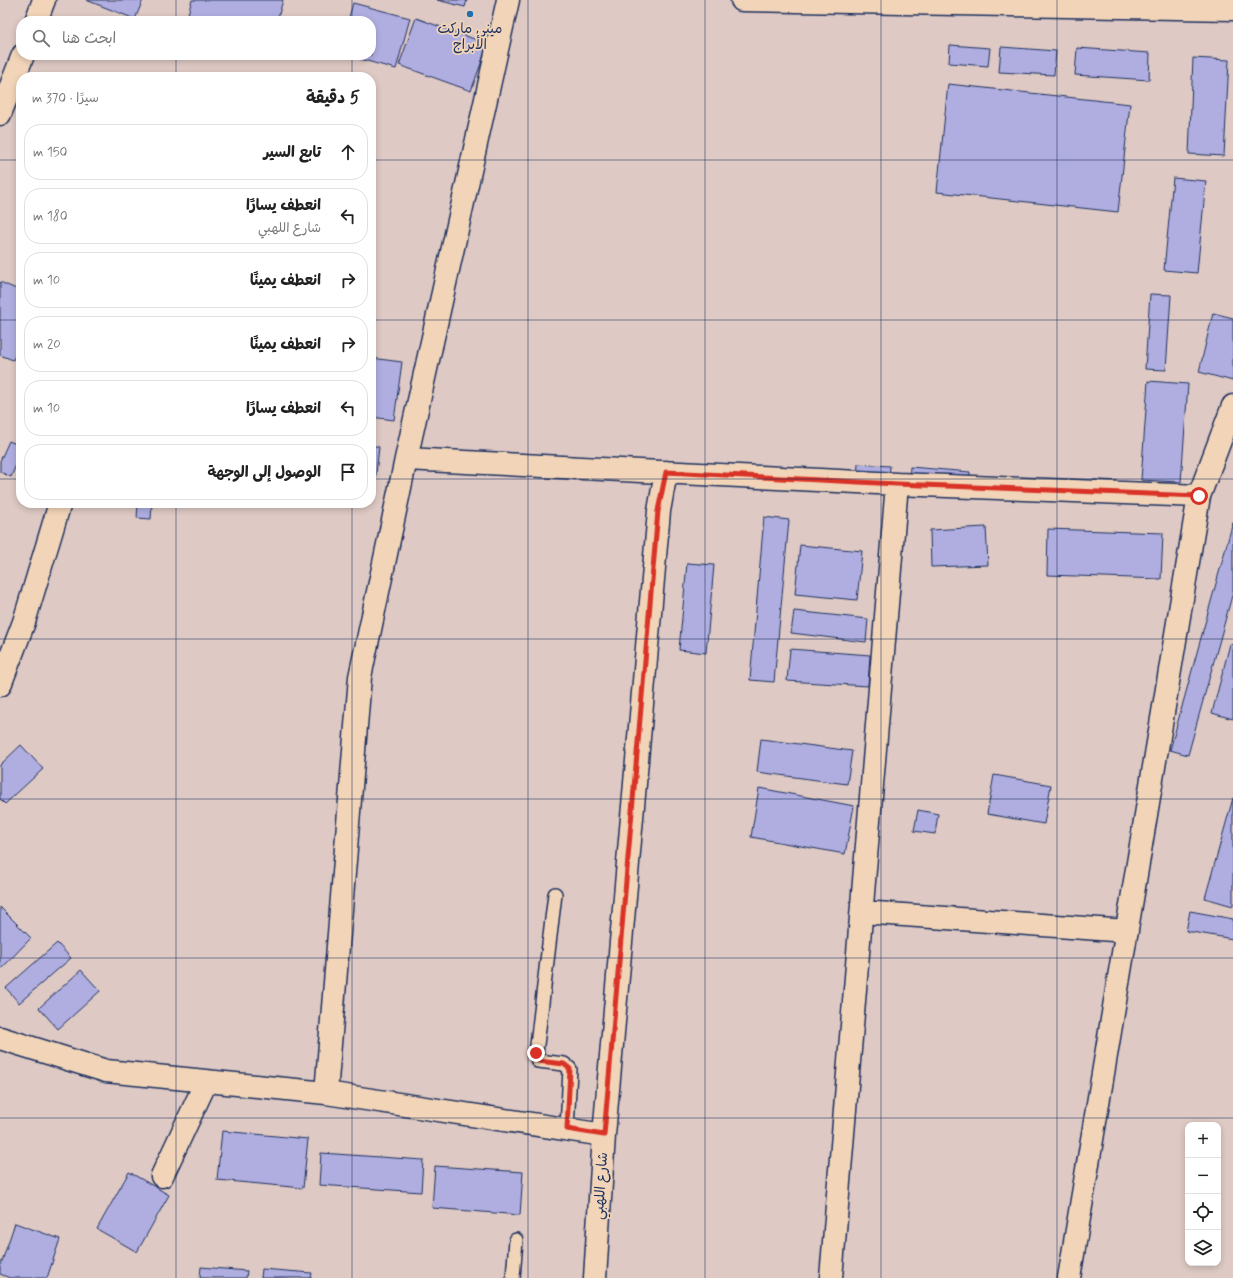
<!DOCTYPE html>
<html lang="ar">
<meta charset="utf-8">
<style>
:root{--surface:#fff;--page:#f2f2f2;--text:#222;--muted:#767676;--line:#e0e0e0}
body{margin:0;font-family:Mynerve,"Playpen Sans Arabic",sans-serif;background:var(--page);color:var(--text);direction:rtl}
.controls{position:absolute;right:12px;bottom:12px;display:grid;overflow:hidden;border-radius:8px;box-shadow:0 2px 6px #0003}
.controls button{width:36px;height:36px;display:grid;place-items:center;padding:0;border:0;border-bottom:1px solid var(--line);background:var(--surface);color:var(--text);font:20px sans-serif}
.stop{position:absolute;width:12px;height:12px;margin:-9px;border:3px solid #d93025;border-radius:50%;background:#fff}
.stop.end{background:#d93025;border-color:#fff;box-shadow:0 1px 4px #0008}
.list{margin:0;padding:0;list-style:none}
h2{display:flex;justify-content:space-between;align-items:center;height:52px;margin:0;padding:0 16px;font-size:17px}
h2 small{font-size:13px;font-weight:400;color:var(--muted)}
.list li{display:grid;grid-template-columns:26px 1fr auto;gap:12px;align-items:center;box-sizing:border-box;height:56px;margin:0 8px 8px;padding:0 8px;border:1px solid var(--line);border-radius:16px}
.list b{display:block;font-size:15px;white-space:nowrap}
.list p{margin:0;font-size:13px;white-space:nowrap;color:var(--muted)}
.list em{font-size:13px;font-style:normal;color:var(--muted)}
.icon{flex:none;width:22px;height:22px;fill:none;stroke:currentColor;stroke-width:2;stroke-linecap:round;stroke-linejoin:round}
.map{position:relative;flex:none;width:1233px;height:1278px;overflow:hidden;direction:ltr}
.search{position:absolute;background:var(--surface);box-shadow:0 2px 6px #0003;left:16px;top:16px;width:360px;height:44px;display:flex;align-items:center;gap:10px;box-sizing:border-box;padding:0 14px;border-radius:16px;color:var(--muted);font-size:15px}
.panel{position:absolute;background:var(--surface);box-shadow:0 2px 6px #0003;left:16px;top:72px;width:360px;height:436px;border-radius:16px;direction:rtl}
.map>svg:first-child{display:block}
</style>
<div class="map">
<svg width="1233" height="1278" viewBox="0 0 1233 1278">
<rect width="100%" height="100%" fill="#dec9c4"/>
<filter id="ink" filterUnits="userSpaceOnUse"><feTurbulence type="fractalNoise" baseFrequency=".025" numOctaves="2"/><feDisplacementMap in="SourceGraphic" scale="8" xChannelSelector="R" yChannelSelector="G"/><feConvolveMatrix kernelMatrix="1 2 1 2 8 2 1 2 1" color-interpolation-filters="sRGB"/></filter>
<g filter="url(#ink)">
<path fill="#b0aee0" stroke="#1b2f5e" d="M 86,0 L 143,0 L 135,19 Z
M 192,0 L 283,0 L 277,21 L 186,21 Z
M 437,0 L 467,0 L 465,7 Z
M 353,3 L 410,18 L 396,69 L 345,55 L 371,55 L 371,21 L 348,21 Z
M 416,18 L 488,44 L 471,91 L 399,65 Z
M 950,45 L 990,48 L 988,66 L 949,63 Z
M 1001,47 L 1056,51 L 1054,75 L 999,72 Z
M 1077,48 L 1150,53 L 1149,80 L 1075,75 Z
M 1193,58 L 1229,60 L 1224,156 L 1189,154 Z
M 948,84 L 1130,104 L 1118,212 L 937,192 Z
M 1173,178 L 1206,181 L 1197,273 L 1164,270 Z
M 0,282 L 21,291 L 21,343 L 13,360 L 0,355 Z
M 1150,294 L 1171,295 L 1166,370 L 1145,369 Z
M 1213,313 L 1233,318 L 1233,381 L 1199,372 Z
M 371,358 L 402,362 L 394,420 L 371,417 Z
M 1148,381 L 1188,384 L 1181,482 L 1141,480 Z
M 9,441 L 21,446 L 21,453 L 11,477 L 0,472 L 0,461 Z
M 371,445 L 379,447 L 373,500 L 371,499 Z
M 858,464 L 890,466 L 889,481 L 857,479 Z
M 910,467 L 970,472 L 969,486 L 909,482 Z
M 138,503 L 152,503 L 151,519 L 137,518 Z
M 764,517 L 789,520 L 774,682 L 750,680 Z
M 1233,522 L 1233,592 L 1188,755 L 1170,750 Z
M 986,527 L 988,565 L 931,567 L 930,530 Z
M 1048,529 L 1163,533 L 1161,579 L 1047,575 Z
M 800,545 L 862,551 L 857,600 L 795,594 Z
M 687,563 L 714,565 L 706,653 L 679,650 Z
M 794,611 L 868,619 L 866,642 L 791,633 Z
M 1230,644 L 1233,645 L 1233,719 L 1212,713 Z
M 790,649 L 870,655 L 868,686 L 787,681 Z
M 761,739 L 852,751 L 847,784 L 757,772 Z
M 21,745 L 43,769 L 5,804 L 0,799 L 0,765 Z
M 994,775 L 1051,785 L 1044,824 L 987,814 Z
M 759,788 L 854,806 L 845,854 L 751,837 Z
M 1233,798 L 1233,906 L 1205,898 Z
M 918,810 L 938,814 L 935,834 L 914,831 Z
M 0,907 L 31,938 L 0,970 Z
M 1190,911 L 1233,919 L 1233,939 L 1186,931 Z
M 57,943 L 71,958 L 19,1003 L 6,988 Z
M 81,970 L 100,991 L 58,1029 L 39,1008 Z
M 222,1131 L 308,1139 L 303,1188 L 217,1180 Z
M 321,1153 L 423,1160 L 421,1192 L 319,1185 Z
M 435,1166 L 523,1172 L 520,1215 L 432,1208 Z
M 129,1172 L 169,1195 L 137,1252 L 97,1229 Z
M 15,1223 L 60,1239 L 47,1278 L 10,1278 L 0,1274 L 0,1267 Z
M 201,1267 L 247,1271 L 246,1278 L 200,1278 Z
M 262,1269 L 312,1273 L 311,1278 L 261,1278 Z"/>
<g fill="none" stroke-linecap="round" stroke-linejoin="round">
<g stroke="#1b2f5e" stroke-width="16">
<path id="service" d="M 555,894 L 536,1053 L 538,1061 L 564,1064 L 570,1069 L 567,1129
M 513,1278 L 516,1240"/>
</g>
<g stroke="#1b2f5e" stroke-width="25">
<path id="minor" d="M 742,0 L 1233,9
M 406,459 L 897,484 L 1199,496
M 0,685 L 24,622 L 60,503
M 862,912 L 1127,931
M 0,1038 L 106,1071 L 326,1093 L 604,1135
M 326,1093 L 360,677 L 406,459 L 508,0
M 162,1176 L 206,1082
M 595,1278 L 604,1135 L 659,511 L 666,472
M 831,1278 L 897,484
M 1069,1278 L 1199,496 L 1233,406"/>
</g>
<g stroke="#1b2f5e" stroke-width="25">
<path id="tertiary" d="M 36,21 L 44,0
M 0,114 L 23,55"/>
</g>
<use href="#service" stroke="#f2d5b8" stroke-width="13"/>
<use href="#minor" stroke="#f2d5b8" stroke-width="22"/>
<use href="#tertiary" stroke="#f2d5b8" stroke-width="22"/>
</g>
</g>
<g fill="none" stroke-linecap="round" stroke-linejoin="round" filter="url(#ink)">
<path stroke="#d93025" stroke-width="5" d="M 536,1053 L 538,1061 L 564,1064 L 570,1069 L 567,1129 L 604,1135 L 658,511 L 666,472 L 897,484 L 1199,496"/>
</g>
<path fill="none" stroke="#1b2f5e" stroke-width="1" stroke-opacity="0.55" d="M 176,0 L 176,21M 352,0 L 352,21M 528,0 L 528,1278M 705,0 L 705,1278M 881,0 L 881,1278M 1057,0 L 1057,1278M 176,55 L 176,77M 352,55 L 352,77M 0,160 L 21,160M 371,160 L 1233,160M 0,320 L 21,320M 371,320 L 1233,320M 0,479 L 21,479M 371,479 L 1233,479M 176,503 L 176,1278M 352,503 L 352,1278M 0,639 L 1233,639M 0,799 L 1233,799M 0,958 L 1233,958M 0,1118 L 1233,1118"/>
<circle fill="#1f6fb2" stroke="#f2d5b8" stroke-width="1.5" cx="470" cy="14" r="4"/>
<g text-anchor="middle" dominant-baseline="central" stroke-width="3.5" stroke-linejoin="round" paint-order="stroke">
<g font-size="14" fill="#1b2f5e" stroke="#f2d5b8">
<text x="470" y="29">ميني ماركت<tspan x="470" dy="16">الأبراج</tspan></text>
</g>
<g font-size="14" fill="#1b2f5e" stroke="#f2d5b8">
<text transform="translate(601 1186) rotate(-86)">شارع اللهبي</text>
</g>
</g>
</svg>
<div class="controls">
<button>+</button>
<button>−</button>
<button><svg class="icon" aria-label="locate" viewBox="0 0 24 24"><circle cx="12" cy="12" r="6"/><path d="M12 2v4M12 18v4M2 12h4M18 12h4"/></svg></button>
<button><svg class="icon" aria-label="layers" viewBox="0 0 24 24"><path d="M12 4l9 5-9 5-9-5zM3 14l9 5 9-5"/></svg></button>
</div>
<div class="stop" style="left:1199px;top:496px"></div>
<div class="stop end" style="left:536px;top:1053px"></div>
<div class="search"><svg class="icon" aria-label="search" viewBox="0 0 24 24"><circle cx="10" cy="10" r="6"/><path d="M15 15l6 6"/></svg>ابحث هنا</div>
<section class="panel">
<h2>5 دقيقة<small>سيرًا · 370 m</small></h2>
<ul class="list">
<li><svg class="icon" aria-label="ahead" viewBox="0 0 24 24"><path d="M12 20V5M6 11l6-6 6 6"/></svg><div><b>تابع السير</b></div><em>150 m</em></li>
<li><svg class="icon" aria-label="left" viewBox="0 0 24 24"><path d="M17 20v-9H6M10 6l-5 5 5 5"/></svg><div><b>انعطف يسارًا</b><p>شارع اللهبي</p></div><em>180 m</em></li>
<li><svg class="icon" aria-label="right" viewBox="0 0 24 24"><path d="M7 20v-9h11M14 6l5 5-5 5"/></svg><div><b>انعطف يمينًا</b></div><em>10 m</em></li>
<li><svg class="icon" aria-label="right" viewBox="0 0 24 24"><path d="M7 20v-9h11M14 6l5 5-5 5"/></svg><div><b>انعطف يمينًا</b></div><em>20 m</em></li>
<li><svg class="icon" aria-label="left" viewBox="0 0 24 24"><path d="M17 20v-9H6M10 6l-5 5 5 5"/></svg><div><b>انعطف يسارًا</b></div><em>10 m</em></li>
<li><svg class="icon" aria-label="arrive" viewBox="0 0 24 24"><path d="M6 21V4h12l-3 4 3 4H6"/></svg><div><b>الوصول إلى الوجهة</b></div></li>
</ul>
</section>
</div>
